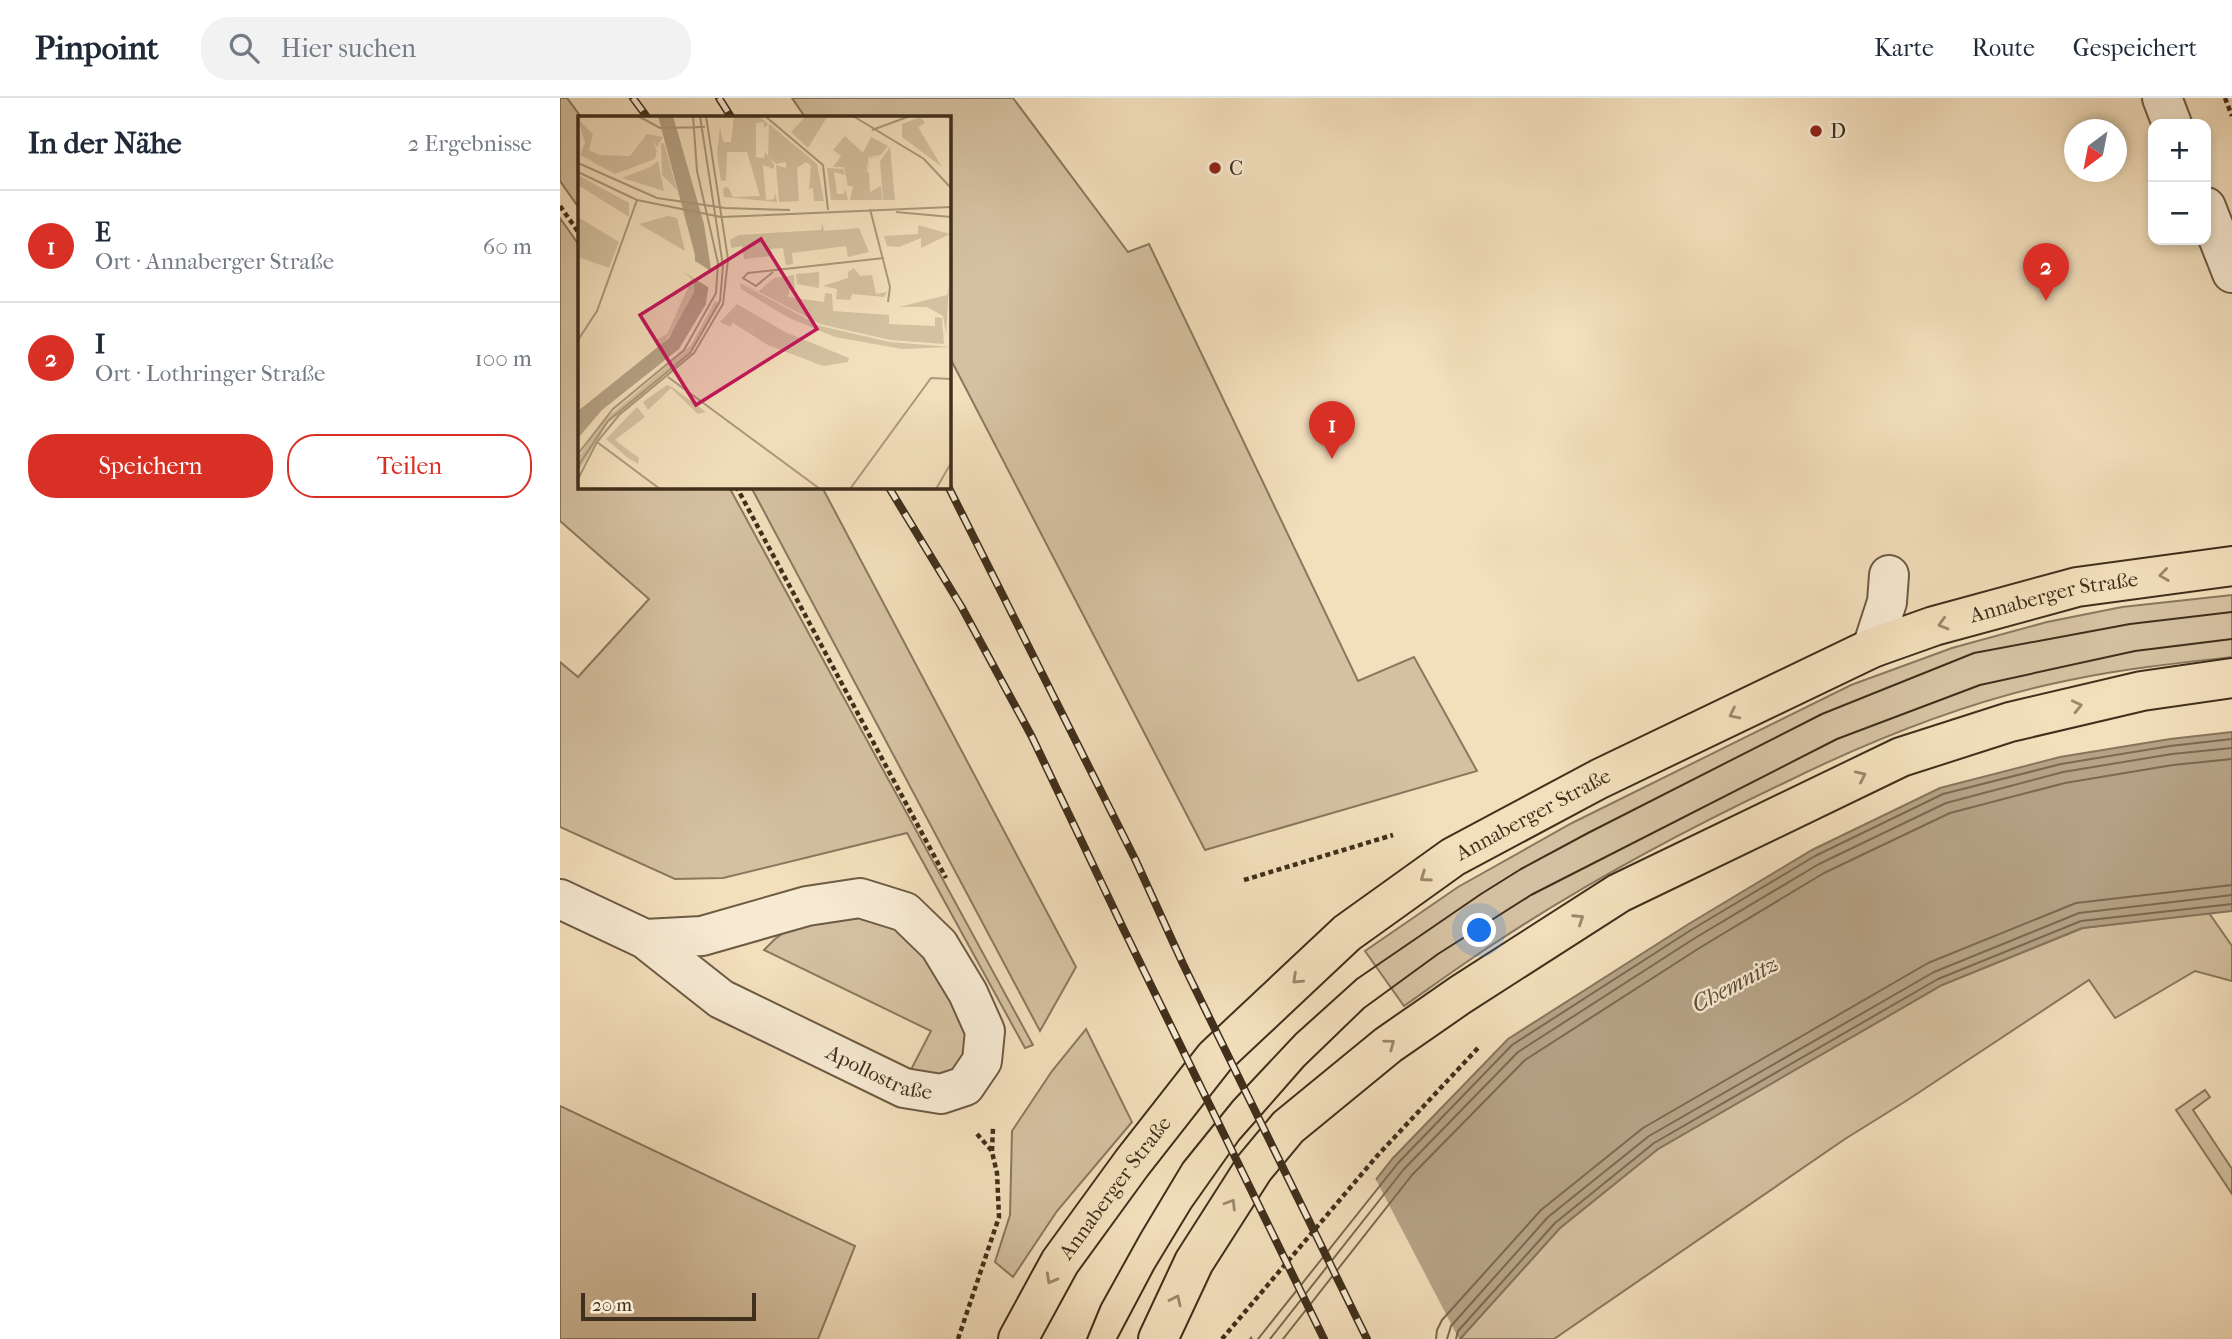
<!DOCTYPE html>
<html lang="de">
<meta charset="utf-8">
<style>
:root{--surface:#fff;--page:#f2f2f3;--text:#1f2937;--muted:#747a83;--line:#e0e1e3;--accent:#d93025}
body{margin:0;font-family:"IM FELL French Canon",serif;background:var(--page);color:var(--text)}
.controls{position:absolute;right:21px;top:21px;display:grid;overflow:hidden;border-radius:14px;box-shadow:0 4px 10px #0003}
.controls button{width:63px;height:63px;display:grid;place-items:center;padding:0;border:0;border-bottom:2px solid var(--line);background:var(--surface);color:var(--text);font:35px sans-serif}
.compass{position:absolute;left:1504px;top:21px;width:63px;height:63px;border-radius:50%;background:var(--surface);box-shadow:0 4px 10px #0003;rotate:212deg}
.scale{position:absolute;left:21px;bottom:18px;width:175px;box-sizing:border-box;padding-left:7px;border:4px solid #402f1c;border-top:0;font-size:19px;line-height:24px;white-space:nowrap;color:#402f1c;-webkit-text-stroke:5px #f7ead3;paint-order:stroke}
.you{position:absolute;left:920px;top:833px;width:24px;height:24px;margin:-18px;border:5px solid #fff;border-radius:50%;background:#1a73e8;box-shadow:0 0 0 10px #1a73e833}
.badge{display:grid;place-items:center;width:46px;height:46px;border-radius:50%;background:var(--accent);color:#fff;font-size:23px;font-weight:700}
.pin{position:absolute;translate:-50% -58px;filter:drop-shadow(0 2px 4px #0008)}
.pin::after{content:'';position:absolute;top:37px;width:24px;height:21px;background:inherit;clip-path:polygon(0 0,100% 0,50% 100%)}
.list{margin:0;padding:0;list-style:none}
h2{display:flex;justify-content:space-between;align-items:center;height:91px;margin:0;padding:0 28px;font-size:30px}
h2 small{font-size:23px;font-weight:400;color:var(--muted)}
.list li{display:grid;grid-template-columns:46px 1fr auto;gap:21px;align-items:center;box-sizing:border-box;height:112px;padding:0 28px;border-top:2px solid var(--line)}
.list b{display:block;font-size:26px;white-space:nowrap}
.list p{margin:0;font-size:23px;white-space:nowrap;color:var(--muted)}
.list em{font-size:23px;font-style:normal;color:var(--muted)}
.actions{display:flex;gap:14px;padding:21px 28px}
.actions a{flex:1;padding:16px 0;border:2px solid var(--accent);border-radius:28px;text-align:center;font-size:24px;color:var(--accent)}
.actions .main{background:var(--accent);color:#fff}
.icon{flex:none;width:38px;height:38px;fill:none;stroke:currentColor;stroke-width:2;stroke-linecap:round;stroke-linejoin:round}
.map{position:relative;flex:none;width:1672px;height:1241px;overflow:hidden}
header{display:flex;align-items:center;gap:42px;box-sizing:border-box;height:98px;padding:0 35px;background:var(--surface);border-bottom:2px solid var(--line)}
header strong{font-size:33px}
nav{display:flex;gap:38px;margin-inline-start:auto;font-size:24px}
.search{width:490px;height:63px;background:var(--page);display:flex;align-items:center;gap:18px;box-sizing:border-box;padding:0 24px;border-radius:28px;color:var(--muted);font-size:26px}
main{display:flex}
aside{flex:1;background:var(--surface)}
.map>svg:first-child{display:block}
</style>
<header>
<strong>Pinpoint</strong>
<div class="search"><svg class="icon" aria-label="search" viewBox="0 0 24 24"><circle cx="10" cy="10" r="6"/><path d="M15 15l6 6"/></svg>Hier suchen</div>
<nav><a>Karte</a><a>Route</a><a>Gespeichert</a></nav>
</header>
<main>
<aside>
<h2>In der Nähe<small>2 Ergebnisse</small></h2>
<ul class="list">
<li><span class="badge">1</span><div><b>E</b><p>Ort · Annaberger Straße</p></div><em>60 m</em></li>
<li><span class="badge">2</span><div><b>I</b><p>Ort · Lothringer Straße</p></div><em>100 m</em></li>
</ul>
<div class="actions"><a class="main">Speichern</a><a>Teilen</a></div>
</aside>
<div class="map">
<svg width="1672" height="1241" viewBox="0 0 1672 1241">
<rect width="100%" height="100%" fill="#f3dfbc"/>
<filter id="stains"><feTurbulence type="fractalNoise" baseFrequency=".00286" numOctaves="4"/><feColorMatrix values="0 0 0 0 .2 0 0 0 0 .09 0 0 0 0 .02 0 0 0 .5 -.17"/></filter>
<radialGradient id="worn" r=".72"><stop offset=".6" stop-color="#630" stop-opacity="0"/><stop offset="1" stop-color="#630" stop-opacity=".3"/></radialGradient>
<path fill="#d5c1a1" stroke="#8a785e" stroke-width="2" d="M 0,0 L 7,0 L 21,19 L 19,19 L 19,110 L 0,83 Z
M 232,0 L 453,0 L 568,154 L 589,146 L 798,583 L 854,559 L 917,673 L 645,752 L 389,258 L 388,19 L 245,19 Z
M 0,120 L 19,147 L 19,388 L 169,389 L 473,947 L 465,950 L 347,735 L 163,780 L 115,781 L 0,729 L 0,564 L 18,579 L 89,501 L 0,423 Z
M 191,389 L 262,389 L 516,869 L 480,933 Z
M 1672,497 L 1672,559 C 1618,565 1563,571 1510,582 C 1409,602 1313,641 1222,686 C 1123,733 1026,785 935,845 C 904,865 874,887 844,908 L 805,853 L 898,789 L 1012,725 L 1291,587 L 1392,550 L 1487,524 L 1562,509 Z
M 302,809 L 337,824 L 404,902 L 407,956 L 389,977 L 342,989 L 371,933 L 204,852 L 215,841 L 250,816 Z
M 1649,815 L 1672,848 L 1672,883 L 1635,873 L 1555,920 L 1529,882 L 1346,1003 L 1285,1041 L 994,1241 L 900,1241 L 1000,1130 L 1098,1051 L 1382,887 L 1523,830 Z
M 526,931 L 572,1024 L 497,1113 L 453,1179 L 435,1164 L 450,1117 L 452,1033 L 492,973 Z
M 1645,992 L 1650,999 L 1633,1012 L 1672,1071 L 1672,1096 L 1616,1012 Z
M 0,1008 L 295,1148 L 258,1241 L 0,1241 Z"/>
<path fill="#b6a386" stroke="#87755c" stroke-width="2" d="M 1672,634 L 1672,813 L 1522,830 L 1382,887 L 1098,1051 L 1000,1130 L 900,1241 L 690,1241 L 833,1060 L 948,941 L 1127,827 L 1252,752 L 1380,690 L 1500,659 L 1610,641 Z"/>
<path fill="#f3dfbc" d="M 814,1078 L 899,1241 L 693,1241 L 690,1235 Z"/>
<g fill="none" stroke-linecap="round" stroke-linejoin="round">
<path stroke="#7b6951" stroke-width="2" d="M 698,1241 L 838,1065 L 952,947 L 1131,832 L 1255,758 L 1383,696 L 1501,666 L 1610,648 L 1672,641
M 710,1241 L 844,1071 L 958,954 L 1135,840 L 1259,766 L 1386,705 L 1503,674 L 1612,656 L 1672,650
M 723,1241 L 852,1077 L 965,962 L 1141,849 L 1264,775 L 1390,715 L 1505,685 L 1613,667 L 1672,661
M 876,1241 L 877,1232 L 882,1222 L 981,1112 L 1083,1030 L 1368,865 L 1516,805 L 1672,787
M 887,1241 L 891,1228 L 988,1119 L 1089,1038 L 1374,874 L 1519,815 L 1672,797
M 896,1241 L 898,1233 L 995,1125 L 1094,1045 L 1378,881 L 1521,823 L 1672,806"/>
<g stroke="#6d5b44" stroke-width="42">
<g id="minor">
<path d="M 1602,0 L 1612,26"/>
<path d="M 1646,109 L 1672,175"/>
<path d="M 1312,550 L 1327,504 L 1329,477"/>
<path id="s1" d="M 0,801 L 85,841 L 161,901 L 344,990 L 381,996 L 405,988 L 422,963 L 425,933 L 408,895 L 379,847 L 345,814 L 300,800 L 247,808 L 142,838 L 85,841"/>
</g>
</g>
<g stroke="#402f1c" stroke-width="42">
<g id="major">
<path id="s2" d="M 458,1241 L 500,1164 L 572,1065 L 655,959 L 787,835 L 893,759 L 1039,681 L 1312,550 L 1374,528 L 1517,489 L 1672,468"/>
<path d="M 598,1241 L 634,1164 L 694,1070 L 728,1029 L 828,947 L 900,897 L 1059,795 L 1341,659 L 1450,624 L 1582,593 L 1672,580"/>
</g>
</g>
<path stroke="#402f1c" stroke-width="4.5" stroke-dasharray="5 3.5" stroke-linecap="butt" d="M 1665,0 L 1672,18
M 0,108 L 19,135
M 176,388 L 386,780
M 684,782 L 833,737
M 417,1036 L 432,1053
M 398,1241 L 439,1119 L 437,1075 L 432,1054 L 433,1030
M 662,1241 L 817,1058 L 918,950"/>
<use href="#minor" stroke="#f7ead3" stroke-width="38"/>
<use href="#major" stroke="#f3dfbc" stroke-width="38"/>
<path stroke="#402f1c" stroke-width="2" d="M 527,1241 L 541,1207 L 581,1135 L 623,1065 L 673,1003 L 736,936 L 797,881 L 921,796 L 961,771 L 1028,735 L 1262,616 L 1414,555 L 1570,526 L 1672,514
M 557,1241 L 594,1171 L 631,1110 L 679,1042 L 744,968 L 804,910 L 878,856 L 971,797 L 1277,641 L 1420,587 L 1575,553 L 1672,541"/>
<g stroke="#402f1c" stroke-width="8">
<path id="rail" d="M 73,0 L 87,19
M 159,0 L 171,19
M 328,388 L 401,508 L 472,639 L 563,830 L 764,1241
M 388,388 L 575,761 L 623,866 L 807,1241"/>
</g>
<use href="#rail" stroke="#f7ead3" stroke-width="5" stroke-dasharray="16" stroke-linecap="butt"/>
</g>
<defs><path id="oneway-chevron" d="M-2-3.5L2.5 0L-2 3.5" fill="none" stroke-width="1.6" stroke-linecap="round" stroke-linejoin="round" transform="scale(1.75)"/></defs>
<g stroke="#9a876c">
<use href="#oneway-chevron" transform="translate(1604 477) rotate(172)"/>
<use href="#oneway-chevron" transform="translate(1383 526) rotate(164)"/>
<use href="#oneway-chevron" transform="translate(1517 608) rotate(-13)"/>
<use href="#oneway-chevron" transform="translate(1174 616) rotate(154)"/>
<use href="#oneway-chevron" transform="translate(1301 678) rotate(-25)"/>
<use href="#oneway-chevron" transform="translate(865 779) rotate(145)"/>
<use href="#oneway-chevron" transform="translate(1019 821) rotate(-33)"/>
<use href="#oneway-chevron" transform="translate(737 881) rotate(137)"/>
<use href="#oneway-chevron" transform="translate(830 946) rotate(-36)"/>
<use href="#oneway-chevron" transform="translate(671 1106) rotate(-58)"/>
<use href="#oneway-chevron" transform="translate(491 1181) rotate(119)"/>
<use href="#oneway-chevron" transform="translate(616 1202) rotate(-65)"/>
</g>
<g fill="#8f2418" stroke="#f7ead3" stroke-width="2.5">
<circle cx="1256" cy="33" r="7"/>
<circle cx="655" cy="70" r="7"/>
</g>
<g text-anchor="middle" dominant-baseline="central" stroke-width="5" stroke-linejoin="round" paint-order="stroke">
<g font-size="21" fill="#402f1c" stroke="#f7ead3" text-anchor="start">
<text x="1270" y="33">D</text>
<text x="669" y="70">C</text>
</g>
<g font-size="21" fill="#402f1c" stroke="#f7ead3">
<text stroke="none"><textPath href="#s2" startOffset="1314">Annaberger Straße</textPath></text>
<text stroke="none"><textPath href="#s2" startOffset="747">Annaberger Straße</textPath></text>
<text stroke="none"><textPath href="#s1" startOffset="366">Apollostraße</textPath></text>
<text stroke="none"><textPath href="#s2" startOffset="180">Annaberger Straße</textPath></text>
</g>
<g font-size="23" font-style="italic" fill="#5e4c36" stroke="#f7ead3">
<text transform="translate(1175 886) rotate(-28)">Chemnitz</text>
</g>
</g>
<g transform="translate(18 18)">
<rect width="373" height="373" fill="#f3dfbc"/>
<path d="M 156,0 L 181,0 L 190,8 L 186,12 L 186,6 L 178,7 L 178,41 L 186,42 L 187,36 L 196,48 L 196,53 L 185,49 L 188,84 L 196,83 L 197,77 L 199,86 L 146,81 L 145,72 L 150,71 L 155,81 L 182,80 L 169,36 L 149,36 L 148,64 L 143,65 L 139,38 L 142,11 L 145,26 L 153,26 ZM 228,0 L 249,1 L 230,32 L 213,16 ZM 342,1 L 347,7 L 340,11 L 364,51 L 324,21 L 324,8 ZM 0,3 L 15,18 L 11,34 L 22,39 L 52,40 L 69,18 L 85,21 L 79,31 L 74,23 L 79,35 L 77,43 L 37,58 L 2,39 L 7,27 ZM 191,8 L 239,48 L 246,85 L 236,85 L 235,72 L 231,73 L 233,50 L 228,46 L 219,52 L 221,85 L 201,86 L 198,49 L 208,52 L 208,46 L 198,48 L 190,40 ZM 267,20 L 285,37 L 293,21 L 310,30 L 303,39 L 288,41 L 303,41 L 290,42 L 291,55 L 289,46 L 289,55 L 281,54 L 291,56 L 292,76 L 303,70 L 304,84 L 272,84 L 275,70 L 270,70 L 266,51 L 255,51 L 263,40 L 255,34 ZM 83,27 L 86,27 L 99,74 L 84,59 ZM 312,31 L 317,84 L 305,84 L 302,45 ZM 80,45 L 86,75 L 44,62 L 72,51 ZM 249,52 L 265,53 L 267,59 L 256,56 L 259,78 L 266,78 L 267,73 L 270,84 L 253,84 ZM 0,59 L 51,87 L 51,101 L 0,69 ZM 90,100 L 99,102 L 107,135 L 61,108 ZM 0,101 L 41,126 L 31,152 L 0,141 ZM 244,106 L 246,115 L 281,112 L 291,136 L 270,141 L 268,130 L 214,137 L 215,148 L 208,149 L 205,132 L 193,133 L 194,140 L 166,143 L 164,130 L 153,132 L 152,124 L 161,119 L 243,114 ZM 340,109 L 372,118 L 343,132 L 343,122 L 321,131 L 309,130 L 306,120 L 340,118 ZM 276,152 L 282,160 L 294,159 L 298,178 L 309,176 L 306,181 L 274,178 L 272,184 L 258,183 L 259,173 L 245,170 L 270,162 L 270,156 ZM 105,156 L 118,163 L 116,176 L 99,211 L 83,229 L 76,225 L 89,218 L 114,163 ZM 241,156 L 241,172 L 219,168 L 218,158 ZM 216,159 L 217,173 L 212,172 L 210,181 L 246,186 L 247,177 L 254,178 L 255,195 L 311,199 L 311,208 L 357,210 L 357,201 L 364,202 L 366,228 L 312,224 L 242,208 L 162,166 L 181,175 L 196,162 ZM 162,167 L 242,210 L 312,226 L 373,231 L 324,233 L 257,221 L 211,202 L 163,173 ZM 371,171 L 368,218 L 365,200 L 349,191 L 321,191 L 369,179 ZM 137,185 L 142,188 L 114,236 L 30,307 L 0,356 L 0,342 L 23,307 L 113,229 ZM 159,188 L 207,216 L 271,242 L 270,246 L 245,250 L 190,229 L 155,207 L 152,211 L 142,206 ZM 89,269 L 94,271 L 128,296 L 120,298 L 93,272 L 70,294 L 65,286 ZM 59,291 L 67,301 L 37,324 L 61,342 L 60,348 L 51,342 L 58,349 L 28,323 Z" fill="#d5c1a1"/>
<path d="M 80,0 L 95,0 L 126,108 L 133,153 L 128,188 L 101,233 L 24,294 L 0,322 L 0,295 L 91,222 L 116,176 L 117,139 Z" fill="#b6a386"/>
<path d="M 114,143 L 136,157 L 135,174 L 115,162 Z" fill="#f3dfbc"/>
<path fill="none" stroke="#ab997c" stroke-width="2" d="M 60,0 L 82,12 L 127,11M 187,0 L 245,49 L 250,94M 275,0 L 346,43 L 373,72M 294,14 L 332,0M 0,47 L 79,82 L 147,92 L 212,94M 0,56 L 59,84 L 143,101 L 373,91M 292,93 L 312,171 L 310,186M 318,96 L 373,101M 195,156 L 178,170 L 165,162 L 170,157 L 306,142M 0,224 L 19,195 L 59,84M 90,261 L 242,373M 19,326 L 82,373M 0,338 L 35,293 L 106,234 L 138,177 L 140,147 L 119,55 L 115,0M 0,350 L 30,305 L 112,237 L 142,185 L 145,150 L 122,0M 0,363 L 19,326 L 41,299 L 116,237 L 145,188 L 150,143 L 128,0M 272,373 L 353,262 L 373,263M 358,373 L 373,347"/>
<path fill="#c2185b" fill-opacity="0.15" stroke="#c2185b" stroke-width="3.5" d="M 183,123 L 239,213 L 118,289 L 62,199 Z"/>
<rect width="373" height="373" fill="none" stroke="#402f1c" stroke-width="3.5"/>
</g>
<rect width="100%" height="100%" filter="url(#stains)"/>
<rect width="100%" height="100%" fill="url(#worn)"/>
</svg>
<div class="controls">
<button>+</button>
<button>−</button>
</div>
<svg class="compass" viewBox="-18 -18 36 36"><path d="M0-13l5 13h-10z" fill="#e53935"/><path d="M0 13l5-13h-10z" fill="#747a83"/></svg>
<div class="scale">20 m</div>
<div class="you"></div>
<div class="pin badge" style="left:772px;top:361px">1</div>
<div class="pin badge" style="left:1486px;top:203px">2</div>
</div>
</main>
